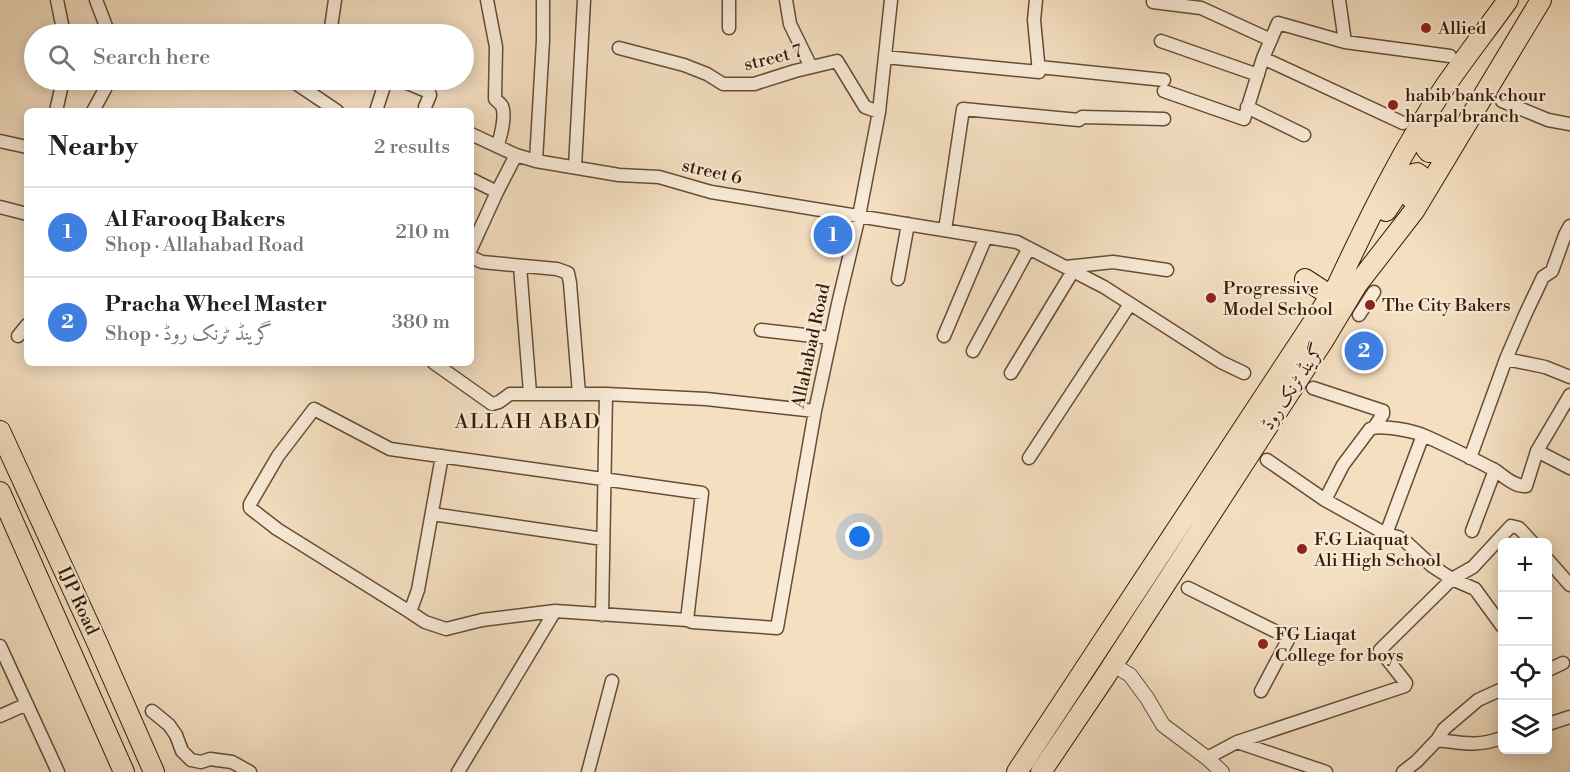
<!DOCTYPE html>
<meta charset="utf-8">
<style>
:root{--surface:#fff;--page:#f2f2f2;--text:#202124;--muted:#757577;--line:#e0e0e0;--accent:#1a73e8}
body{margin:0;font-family:"Libre Bodoni",Amiri,serif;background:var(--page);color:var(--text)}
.controls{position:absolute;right:18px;bottom:18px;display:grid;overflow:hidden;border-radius:9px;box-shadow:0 3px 15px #0003}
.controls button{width:54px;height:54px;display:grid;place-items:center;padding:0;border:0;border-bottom:2px solid var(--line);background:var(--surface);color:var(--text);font:30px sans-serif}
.you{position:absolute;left:860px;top:537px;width:21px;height:21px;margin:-15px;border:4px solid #fff;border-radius:50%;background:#1a73e8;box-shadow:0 0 0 9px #1a73e833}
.badge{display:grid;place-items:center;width:39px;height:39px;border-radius:50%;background:var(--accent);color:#fff;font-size:20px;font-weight:700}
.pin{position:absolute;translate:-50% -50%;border:3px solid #fff;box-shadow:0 2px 6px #0006}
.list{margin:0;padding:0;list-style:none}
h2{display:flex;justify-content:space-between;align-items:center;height:78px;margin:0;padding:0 24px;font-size:26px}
h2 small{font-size:20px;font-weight:400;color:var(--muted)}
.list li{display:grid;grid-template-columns:39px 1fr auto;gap:18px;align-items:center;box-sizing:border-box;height:90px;padding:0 24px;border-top:2px solid var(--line)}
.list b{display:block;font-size:22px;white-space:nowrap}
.list p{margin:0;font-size:20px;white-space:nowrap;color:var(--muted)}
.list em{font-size:20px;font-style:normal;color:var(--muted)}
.icon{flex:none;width:33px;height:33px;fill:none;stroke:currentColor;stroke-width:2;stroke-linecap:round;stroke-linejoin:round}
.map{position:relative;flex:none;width:1570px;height:772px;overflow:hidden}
.search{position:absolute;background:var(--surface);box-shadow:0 3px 15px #0003;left:24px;top:24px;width:450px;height:66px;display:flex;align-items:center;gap:15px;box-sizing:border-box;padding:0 21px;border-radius:33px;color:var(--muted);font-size:22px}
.panel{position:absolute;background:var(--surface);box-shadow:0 3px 15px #0003;left:24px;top:108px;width:450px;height:258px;border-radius:9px}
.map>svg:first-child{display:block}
</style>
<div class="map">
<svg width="1570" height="772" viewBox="0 0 1570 772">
<rect width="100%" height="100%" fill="#f4dfc1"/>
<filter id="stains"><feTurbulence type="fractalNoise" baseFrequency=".00333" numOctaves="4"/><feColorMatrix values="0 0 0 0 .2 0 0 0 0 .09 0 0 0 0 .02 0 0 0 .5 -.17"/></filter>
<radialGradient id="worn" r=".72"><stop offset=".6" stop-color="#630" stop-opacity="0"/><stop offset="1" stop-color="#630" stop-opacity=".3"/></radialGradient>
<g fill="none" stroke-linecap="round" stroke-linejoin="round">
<g stroke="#664d34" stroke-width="15">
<path id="minor" d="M 57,0 L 64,34
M 96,0 L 109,34
M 487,0 L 496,47 L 495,99 C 497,101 501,104 502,106 C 506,115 501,137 497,146
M 786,0 L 790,24 L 811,67
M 1339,0 L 1345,42 L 1450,56
M 1153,2 L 1201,8 L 1271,40
M 729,28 L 729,0
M 330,34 L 335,0
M 1161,41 L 1258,75
M 1345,42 L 1278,23 L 1263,58 L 1403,123
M 619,48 L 684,65 L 707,74 L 723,84 L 754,84 L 795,71 L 837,61 L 865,107 L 879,112
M 885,57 L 1039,72 L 1034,20 L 1036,0
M 1039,67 L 1164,80
M 291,80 L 337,111
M 400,80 L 429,92 L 430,95 L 425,107 L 426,111
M 1164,91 L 1244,119 L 1263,58
M 1502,101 L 1548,120 L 1570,124
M 1247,107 L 1304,135
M 56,111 L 63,80
M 93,111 L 105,89 L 109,80
M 376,111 L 386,80
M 471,134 L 516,155 L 536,161 L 619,175 L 659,177 L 711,192 L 1017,242 L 1104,287 L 1221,362 L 1244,373
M 0,141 L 27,147
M 536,161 L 543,40 L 543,0
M 575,167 L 584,0
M 471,179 L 497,192
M 0,207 L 27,214
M 945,230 L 963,109 L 1079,120 L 1082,117 L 1164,119
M 471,249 L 497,192 L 516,155
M 471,257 L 482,262 L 557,269 L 568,273 L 570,283 L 579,394
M 520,266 L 530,393
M 1066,267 L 1113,262 L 1167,270
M 898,279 L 908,224
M 1359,315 L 1374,292
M 761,330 L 831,338
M 18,336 L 27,325
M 944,336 L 986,237
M 973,351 L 1029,248
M 1506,359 L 1545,367 L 1570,377
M 434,363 L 492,404 L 499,402 L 510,394 L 606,394 L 706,399 L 815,411
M 1011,373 L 1073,271
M 1313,388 L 1383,411 L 1383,414 L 1375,426
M 1537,451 L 1570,468
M 1029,458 L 1130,304
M 1470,458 L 1506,359 L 1525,315 L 1543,277 L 1552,271 L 1565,235 L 1570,226
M 1267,460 L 1325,500 L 1386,534 L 1398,537 L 1405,541 L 1432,566 L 1452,579 L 1475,589 L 1502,626
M 1325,500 L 1343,465 L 1370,429 C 1380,424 1414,431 1425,436 C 1448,446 1471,458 1493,469 C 1503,475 1514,487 1526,486 L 1537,451 L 1570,395
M 432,514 L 603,539
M 1472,531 L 1495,470
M 1386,534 L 1423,435
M 1548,560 L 1570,585
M 1188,588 L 1289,638 L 1261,691
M 555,611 L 482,620 L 446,629 L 425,622 L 410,612 L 277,529 L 250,508 L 250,504 L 278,456 L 314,409 L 390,449 L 702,493 L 687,620
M 410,612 L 418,590 L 442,456
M 602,615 L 606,394
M 0,646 L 58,772
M 1548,670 L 1563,663
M 152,711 L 169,725 L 176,735 L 182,751 L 191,760 L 201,762 L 210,759 L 232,762 L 250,772
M 0,716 L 27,704
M 1548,724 L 1570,717
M 1437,740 C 1464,743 1475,747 1502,738
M 1237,742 L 1405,686 L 1406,683 L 1380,650 L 1452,579 L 1473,567 L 1511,526 L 1519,528 L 1532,542
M 1207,758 L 1237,742 L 1326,772
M 458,772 L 555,611 L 687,620 L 692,622 L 777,628 L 815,411 L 838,304 L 859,216 L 879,112 L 891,0
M 588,772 L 612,681
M 1403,772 L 1417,761 L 1437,740 L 1444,729 L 1478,700 L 1502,689"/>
</g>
<g stroke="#664d34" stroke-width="16">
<path id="tertiary" d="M 1112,664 L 1130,675 L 1147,698 L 1163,725 L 1207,758 L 1222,772"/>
</g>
<g stroke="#361c05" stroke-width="22">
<path id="trunk" d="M 1435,125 C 1429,134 1419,143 1429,152 L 1436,152 L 1450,133
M 1386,211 L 1410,175 L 1417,173 L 1421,176 L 1421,182 L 1411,198
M 1305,279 L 1331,296
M 0,431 L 96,640 L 154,772
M 0,492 L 124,772
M 1017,772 L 1337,286 C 1369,218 1403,148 1446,85 C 1466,56 1488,28 1508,0
M 1041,772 L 1103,680 L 1323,341 L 1356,286 L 1414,211 L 1541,0"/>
</g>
<use href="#minor" stroke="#f8ead7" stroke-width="12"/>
<use href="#tertiary" stroke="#f8ead7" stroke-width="14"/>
<use href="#trunk" stroke="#f4dfc1" stroke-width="20"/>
</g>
<g fill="#8f2418" stroke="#f8ead7" stroke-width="2">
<circle cx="1426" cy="28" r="6"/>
<circle cx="1393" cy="105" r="6"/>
<circle cx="1211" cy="298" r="6"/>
<circle cx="1370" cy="305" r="6"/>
<circle cx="1302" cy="549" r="6"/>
<circle cx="1263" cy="644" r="6"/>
</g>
<g text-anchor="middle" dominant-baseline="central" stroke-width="4.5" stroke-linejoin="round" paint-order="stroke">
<g font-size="18" fill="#361c05" stroke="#f8ead7" text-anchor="start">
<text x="1438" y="28">Allied</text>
<text x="1405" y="95">habib bank chour<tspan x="1405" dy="21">harpal branch</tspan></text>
<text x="1223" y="288">Progressive<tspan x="1223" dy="21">Model School</tspan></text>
<text x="1382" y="305">The City Bakers</text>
<text x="1314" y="539">F.G Liaquat<tspan x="1314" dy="21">Ali High School</tspan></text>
<text x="1275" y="634">FG Liaqat<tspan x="1275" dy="21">College for boys</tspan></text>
</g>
<g font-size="18" fill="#361c05" stroke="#f8ead7">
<text transform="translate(773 58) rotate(-14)">street 7</text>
<text transform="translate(712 172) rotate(13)">street 6</text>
<text transform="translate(811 346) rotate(-78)">Allahabad Road</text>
<text transform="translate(1293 387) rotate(-57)">گرینڈ ٹرنک روڈ</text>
<text transform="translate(78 601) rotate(65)">IJP Road</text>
</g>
<g font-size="20" letter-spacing="1.5" fill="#361c05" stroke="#f8ead7">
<text x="528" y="422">ALLAH ABAD</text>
</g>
</g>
<rect width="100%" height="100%" filter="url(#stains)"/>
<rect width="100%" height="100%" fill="url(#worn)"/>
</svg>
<div class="controls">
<button>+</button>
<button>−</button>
<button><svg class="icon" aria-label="locate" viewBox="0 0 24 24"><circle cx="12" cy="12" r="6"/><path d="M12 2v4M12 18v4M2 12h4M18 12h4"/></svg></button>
<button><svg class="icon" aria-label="layers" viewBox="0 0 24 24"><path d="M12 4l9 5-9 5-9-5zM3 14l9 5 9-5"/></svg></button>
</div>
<div class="you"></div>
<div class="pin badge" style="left:833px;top:235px;background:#3f7fe0">1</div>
<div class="pin badge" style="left:1364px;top:351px;background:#3f7fe0">2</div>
<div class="search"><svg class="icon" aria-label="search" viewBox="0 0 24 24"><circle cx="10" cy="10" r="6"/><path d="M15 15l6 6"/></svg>Search here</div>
<section class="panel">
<h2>Nearby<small>2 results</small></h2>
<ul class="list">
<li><span class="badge" style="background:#3f7fe0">1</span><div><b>Al Farooq Bakers</b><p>Shop · Allahabad Road</p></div><em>210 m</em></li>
<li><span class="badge" style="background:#3f7fe0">2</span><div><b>Pracha Wheel Master</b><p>Shop · گرینڈ ٹرنک روڈ</p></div><em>380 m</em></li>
</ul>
</section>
</div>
